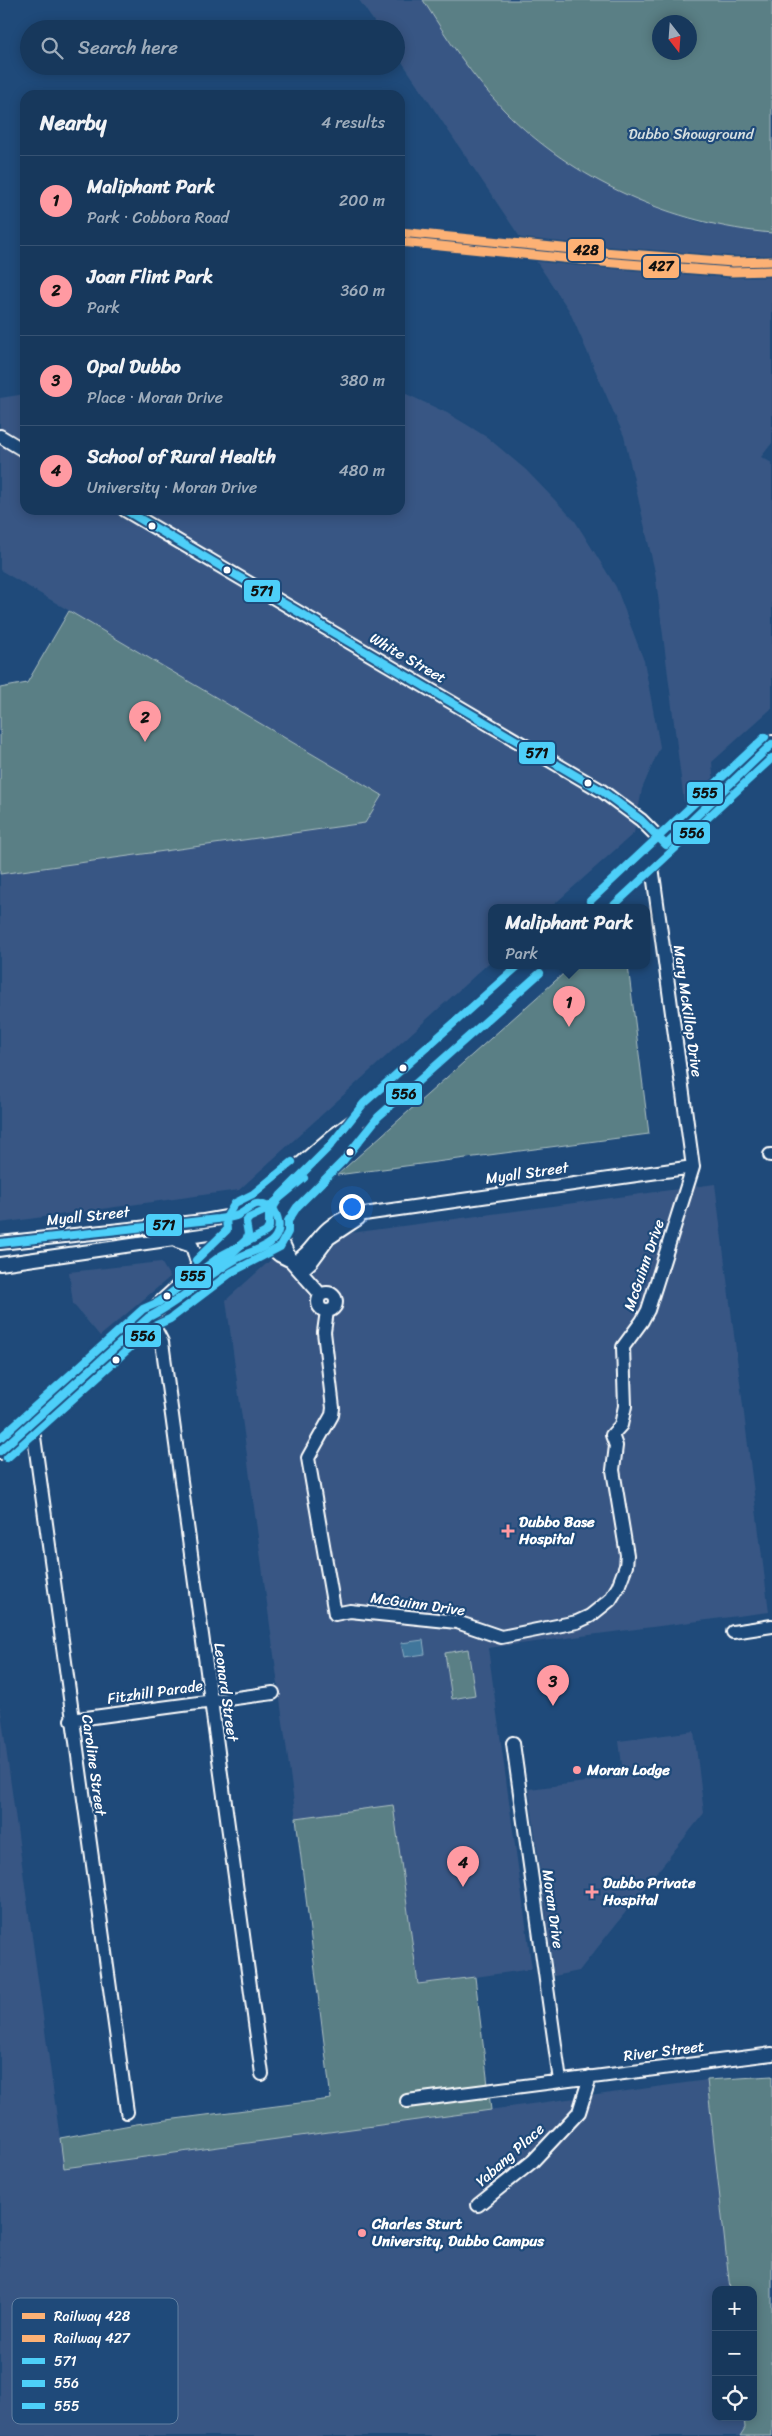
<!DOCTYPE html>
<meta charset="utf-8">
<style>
:root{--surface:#17385c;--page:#244365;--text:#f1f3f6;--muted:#9eacbb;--line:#365272;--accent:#ff9aa2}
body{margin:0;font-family:Sriracha,sans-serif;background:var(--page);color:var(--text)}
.controls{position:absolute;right:15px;bottom:15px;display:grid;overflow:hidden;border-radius:10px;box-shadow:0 2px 12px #0003}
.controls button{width:45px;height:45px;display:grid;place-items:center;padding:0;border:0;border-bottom:1px solid var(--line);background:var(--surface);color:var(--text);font:25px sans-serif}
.compass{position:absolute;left:652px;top:15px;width:45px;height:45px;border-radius:50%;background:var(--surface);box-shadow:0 2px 12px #0003;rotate:163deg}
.you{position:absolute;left:351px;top:1206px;width:18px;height:18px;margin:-12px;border:4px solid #fff;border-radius:50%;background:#1a73e8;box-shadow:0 0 0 8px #1a73e833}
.badge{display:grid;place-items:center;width:32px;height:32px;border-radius:50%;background:var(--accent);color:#111;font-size:16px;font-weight:700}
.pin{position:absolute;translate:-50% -41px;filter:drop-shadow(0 1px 2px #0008)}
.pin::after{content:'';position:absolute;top:26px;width:18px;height:15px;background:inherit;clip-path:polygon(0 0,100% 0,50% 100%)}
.popup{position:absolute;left:488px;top:904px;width:162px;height:65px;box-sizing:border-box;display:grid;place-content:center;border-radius:10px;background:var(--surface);filter:drop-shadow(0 1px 4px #0005);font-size:16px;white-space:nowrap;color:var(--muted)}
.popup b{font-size:19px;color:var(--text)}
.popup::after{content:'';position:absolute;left:50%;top:100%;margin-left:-10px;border:10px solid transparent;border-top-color:var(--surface)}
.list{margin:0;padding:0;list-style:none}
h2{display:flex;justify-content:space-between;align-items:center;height:65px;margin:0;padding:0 20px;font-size:21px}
h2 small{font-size:16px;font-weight:400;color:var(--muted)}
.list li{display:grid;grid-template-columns:32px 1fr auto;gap:15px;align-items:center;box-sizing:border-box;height:90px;padding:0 20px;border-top:1px solid var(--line)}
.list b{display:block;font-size:19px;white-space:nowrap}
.list p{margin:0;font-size:16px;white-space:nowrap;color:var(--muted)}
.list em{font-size:16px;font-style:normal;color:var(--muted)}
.icon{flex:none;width:28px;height:28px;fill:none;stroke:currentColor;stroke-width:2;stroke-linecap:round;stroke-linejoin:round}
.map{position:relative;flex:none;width:772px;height:2436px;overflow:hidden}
.search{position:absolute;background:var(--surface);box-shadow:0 2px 12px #0003;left:20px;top:20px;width:385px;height:55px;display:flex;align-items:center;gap:12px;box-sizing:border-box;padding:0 18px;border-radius:28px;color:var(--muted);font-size:19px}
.panel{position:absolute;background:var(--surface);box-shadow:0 2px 12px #0003;left:20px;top:90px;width:385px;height:425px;border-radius:15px}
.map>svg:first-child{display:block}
</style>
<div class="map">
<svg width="772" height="2436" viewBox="0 0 772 2436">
<rect width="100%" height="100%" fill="#1f4a7a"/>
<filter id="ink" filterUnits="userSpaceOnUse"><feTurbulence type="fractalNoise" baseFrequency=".02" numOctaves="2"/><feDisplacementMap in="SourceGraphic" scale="10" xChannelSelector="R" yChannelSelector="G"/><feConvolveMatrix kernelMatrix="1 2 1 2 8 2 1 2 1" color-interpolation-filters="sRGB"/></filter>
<g filter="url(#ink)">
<path fill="#375784" d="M 359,0 L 423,0 L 456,51 L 504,110 L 562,157 L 621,192 L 647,204 L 699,222 L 772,233 L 772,443 L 761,457 L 772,463 L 772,708 L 712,762 L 714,787 L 702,796 L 684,802 L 655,572 L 624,436 L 569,310 L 396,53 L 396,29 L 379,29 Z
M 400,391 L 447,413 L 469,426 L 488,438 L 526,470 L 575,521 L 616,587 L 644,661 L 660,747 L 642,789 L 634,833 L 550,908 L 492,908 L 491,961 L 239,1190 L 0,1223 L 0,874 L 365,823 L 382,795 L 0,570 L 0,398 L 25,394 L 25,510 L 400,510 Z
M 715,1184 L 769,1612 L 488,1648 L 532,1969 L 418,1985 L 393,1806 L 296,1818 L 226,1300 L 274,1257 L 305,1283 L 343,1234 Z
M 161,1262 L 170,1277 L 100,1336 L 73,1304 L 69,1272 Z
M 0,1705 L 64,2168 L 707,2080 L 730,2290 L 716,2290 L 716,2417 L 744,2417 L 745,2428 L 740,2436 L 0,2436 Z
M 694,1731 L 704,1813 L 579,1971 L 554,1976 L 529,1789 L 617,1778 L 616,1767 L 622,1765 L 619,1741 Z"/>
<path fill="#5a7f85" stroke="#acbfc2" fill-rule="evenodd" d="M 423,0 L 772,0 L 772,233 C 675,225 573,181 504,110 C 472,77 447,38 423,0 ZM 690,22 L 690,52 L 660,52 L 660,22 Z
M 69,611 L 382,795 L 365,823 L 0,874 L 0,688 L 27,683 Z
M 572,966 L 628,966 L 649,1134 L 337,1175 Z
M 468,1649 L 475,1695 L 452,1699 L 445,1653 Z
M 393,1805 L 418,1984 L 475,1977 L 491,2110 L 64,2168 L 60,2138 L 136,2124 L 331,2099 L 296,1818 Z
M 772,2076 L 772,2436 L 740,2436 L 745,2428 L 744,2417 L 753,2417 L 753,2290 L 730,2290 L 707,2080 Z"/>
<path fill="#3f769b" stroke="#8cadc3" d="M 423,1640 L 425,1654 L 404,1657 L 401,1643 Z"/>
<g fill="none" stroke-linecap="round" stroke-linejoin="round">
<g stroke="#fff" stroke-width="16">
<path id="minor" d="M 0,436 L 25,451
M 125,510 L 602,791 L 641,820 L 666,845
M 770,1155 L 772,1155
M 278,1232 L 291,1261
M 177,1241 L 192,1246 L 197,1262 L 196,1274
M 0,1243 L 204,1221 L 238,1215
M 266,1244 L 279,1255 L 291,1261 L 321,1295
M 293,1263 C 319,1248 316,1228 350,1216 L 693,1167
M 0,1264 L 236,1230
M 301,1271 L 312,1261 L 329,1238 L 359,1218
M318 1302a9 9 0 1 1 18 0a9 9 0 1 1-18 0Z
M 327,1311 L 324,1332 L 333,1408 L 332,1415 L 308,1458 L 335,1614 L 350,1611 L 457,1622 L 501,1637 L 577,1622 L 590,1616 L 610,1600 L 618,1587 L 626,1566 L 627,1555 L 613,1470 L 616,1446 L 612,1435 L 621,1425 L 625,1406 L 623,1347 L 642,1321 L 648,1310 L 693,1167 L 651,859
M 149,1317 L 162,1342 L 262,2074
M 32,1422 L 127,2112
M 733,1632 L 772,1626
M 71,1720 L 273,1693
M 513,1743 L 560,2081
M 407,2101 L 772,2054
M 478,2205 L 533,2161 L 579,2112 L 590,2077"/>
</g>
<g stroke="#fff" stroke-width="20">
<path id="major" d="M 597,908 L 772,744
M 258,1203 L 332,1139 L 371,1110 L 533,966
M 278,1218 C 300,1185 331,1160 356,1129
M 192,1290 L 227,1264 L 269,1243 C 278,1235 282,1225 276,1214 C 265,1199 248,1201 238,1215 L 236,1230 L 245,1243 L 263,1246
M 0,1451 L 238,1234"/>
</g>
<use href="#minor" stroke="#1f4a7a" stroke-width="12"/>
<use href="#major" stroke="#1f4a7a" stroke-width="16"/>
<g stroke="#1f4a7a" stroke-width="11">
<path id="bus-1" d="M 125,510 L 602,791 L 641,820 L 666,845
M 666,845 L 772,744
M 0,1243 L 218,1219 C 224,1218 233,1218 238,1215 C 255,1207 252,1197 274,1210 C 279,1219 281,1230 274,1239 C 266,1249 251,1251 240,1257 C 207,1274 182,1301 149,1317 L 0,1451"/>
</g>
<g stroke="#1f4a7a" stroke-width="11">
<path id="bus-2" d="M 611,908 L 772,758
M 210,1274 L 246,1240 L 248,1234 L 246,1222 L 249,1218 L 264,1211 L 304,1178
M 7,1458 L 154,1326 L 170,1319 L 232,1272 L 280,1247 L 288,1232 L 288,1221 L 297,1207 L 343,1161 L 378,1117 L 540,973"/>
</g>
<g stroke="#1f4a7a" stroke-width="11">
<path id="bus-3" d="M 590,901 L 765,737
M 196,1260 L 227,1230 L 226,1218 L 235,1203 L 253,1194 L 292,1162
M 0,1438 L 143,1309 L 159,1302 L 222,1255 L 266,1232 L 269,1227 L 269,1214 L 281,1195 L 329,1147 L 364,1103 L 518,966"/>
</g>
<use href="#bus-1" stroke="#4dcff9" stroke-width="8"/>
<use href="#bus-2" stroke="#4dcff9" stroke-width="8"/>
<use href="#bus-3" stroke="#4dcff9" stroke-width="8"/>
<g stroke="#1f4a7a" stroke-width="12">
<path id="rail-1" d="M 400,232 L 603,252 L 733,262 L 772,261"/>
</g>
<g stroke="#1f4a7a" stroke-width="12">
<path id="rail-2" d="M 400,242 L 602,262 L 732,272 L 772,271"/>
</g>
<use href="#rail-1" stroke="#fcb175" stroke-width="9"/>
<use href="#rail-2" stroke="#fcb175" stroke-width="9"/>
</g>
</g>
<g fill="#fff" stroke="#1f4a7a" stroke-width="2">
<circle cx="152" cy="526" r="4.5"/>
<circle cx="227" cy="570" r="4.5"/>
<circle cx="588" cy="783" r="4.5"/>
<circle cx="403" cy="1068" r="4.5"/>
<circle cx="350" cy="1152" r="4.5"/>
<circle cx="167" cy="1296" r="4.5"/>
<circle cx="116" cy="1360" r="4.5"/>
</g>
<g fill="#ff9aa2" stroke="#1f4a7a" stroke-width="2">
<path d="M505.5 1523.5h5v5h5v5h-5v5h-5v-5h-5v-5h5z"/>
<circle cx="577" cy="1770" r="5"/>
<path d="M589.5 1884.5h5v5h5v5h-5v5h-5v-5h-5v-5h5z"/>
<circle cx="362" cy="2233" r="5"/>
</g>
<g text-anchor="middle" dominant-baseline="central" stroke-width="4.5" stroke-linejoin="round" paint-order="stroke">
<g font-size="15" fill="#d6dfe0" stroke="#1f4a7a">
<text x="691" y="134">Dubbo Showground</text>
</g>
<g font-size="15" fill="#fff" stroke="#1f4a7a">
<text transform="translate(408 658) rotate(30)">White Street</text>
<text transform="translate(688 1011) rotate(82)">Mary McKillop Drive</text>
<text transform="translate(527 1173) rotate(-8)">Myall Street</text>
<text transform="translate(88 1216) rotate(-6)">Myall Street</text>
<text transform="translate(644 1265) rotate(-71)">McGuinn Drive</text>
<text transform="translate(418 1604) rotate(8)">McGuinn Drive</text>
<text transform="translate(155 1692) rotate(-8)">Fitzhill Parade</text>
<text transform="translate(226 1692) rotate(82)">Leonard Street</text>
<text transform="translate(94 1765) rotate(82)">Caroline Street</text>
<text transform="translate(553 1909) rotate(82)">Moran Drive</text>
<text transform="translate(664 2051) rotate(-7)">River Street</text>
<text transform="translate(510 2155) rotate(-42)">Yabang Place</text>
</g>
<g font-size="15" font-weight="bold" fill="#fff" stroke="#1f4a7a" text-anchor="start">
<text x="519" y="1522">Dubbo Base<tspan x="519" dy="17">Hospital</tspan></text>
<text x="587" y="1770">Moran Lodge</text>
<text x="603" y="1883">Dubbo Private<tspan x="603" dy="17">Hospital</tspan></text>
<text x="372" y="2224">Charles Sturt<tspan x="372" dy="17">University, Dubbo Campus</tspan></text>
</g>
</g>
<rect x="12" y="2298" width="166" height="126" rx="8" fill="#1f4a7a" stroke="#6280a2" stroke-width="1"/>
<rect x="22" y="2313" width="23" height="6" fill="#fcb175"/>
<rect x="22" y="2335" width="23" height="7" fill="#fcb175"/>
<rect x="22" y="2358" width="23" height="6" fill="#4dcff9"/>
<rect x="22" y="2380" width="23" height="7" fill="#4dcff9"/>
<rect x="22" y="2403" width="23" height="6" fill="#4dcff9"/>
<g font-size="14" fill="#fff">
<text x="54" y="2321">Railway 428</text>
<text x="54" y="2343">Railway 427</text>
<text x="54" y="2366">571</text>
<text x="54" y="2388">556</text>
<text x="54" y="2411">555</text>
</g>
<g stroke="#1f4a7a" stroke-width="2">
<rect x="567" y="238" width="38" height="24" rx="5" fill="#fcb175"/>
<rect x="642" y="255" width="38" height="24" rx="5" fill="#fcb175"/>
<rect x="243" y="579" width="38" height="24" rx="5" fill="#4dcff9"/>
<rect x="518" y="741" width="38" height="24" rx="5" fill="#4dcff9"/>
<rect x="686" y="781" width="38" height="24" rx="5" fill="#4dcff9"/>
<rect x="672" y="821" width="39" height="24" rx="5" fill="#4dcff9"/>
<rect x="385" y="1082" width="38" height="24" rx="5" fill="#4dcff9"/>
<rect x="145" y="1213" width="38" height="24" rx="5" fill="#4dcff9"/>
<rect x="174" y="1265" width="38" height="24" rx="5" fill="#4dcff9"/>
<rect x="124" y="1324" width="38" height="24" rx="5" fill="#4dcff9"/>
</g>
<g font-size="14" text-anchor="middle" font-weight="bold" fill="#111">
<text x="586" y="255">428</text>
<text x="661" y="271">427</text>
<text x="262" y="596">571</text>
<text x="537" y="758">571</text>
<text x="705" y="798">555</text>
<text x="692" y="838">556</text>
<text x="404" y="1099">556</text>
<text x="164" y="1230">571</text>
<text x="193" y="1281">555</text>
<text x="143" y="1341">556</text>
</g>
</svg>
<div class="controls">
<button>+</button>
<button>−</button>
<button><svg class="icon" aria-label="locate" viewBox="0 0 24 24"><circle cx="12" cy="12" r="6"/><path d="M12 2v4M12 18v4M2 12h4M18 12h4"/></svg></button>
</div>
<svg class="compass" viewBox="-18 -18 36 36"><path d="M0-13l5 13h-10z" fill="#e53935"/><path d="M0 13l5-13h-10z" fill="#9eacbb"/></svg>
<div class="you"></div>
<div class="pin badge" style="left:569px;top:1027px">1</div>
<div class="popup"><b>Maliphant Park</b>Park</div>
<div class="pin badge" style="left:145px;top:742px">2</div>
<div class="pin badge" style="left:553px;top:1706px">3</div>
<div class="pin badge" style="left:463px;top:1887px">4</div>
<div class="search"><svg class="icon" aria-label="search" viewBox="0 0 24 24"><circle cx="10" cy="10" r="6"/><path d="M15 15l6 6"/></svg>Search here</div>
<section class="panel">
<h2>Nearby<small>4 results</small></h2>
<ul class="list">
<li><span class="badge">1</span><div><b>Maliphant Park</b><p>Park · Cobbora Road</p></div><em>200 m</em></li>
<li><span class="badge">2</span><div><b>Joan Flint Park</b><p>Park</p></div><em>360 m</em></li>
<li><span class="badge">3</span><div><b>Opal Dubbo</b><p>Place · Moran Drive</p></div><em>380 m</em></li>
<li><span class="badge">4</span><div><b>School of Rural Health</b><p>University · Moran Drive</p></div><em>480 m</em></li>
</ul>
</section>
</div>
